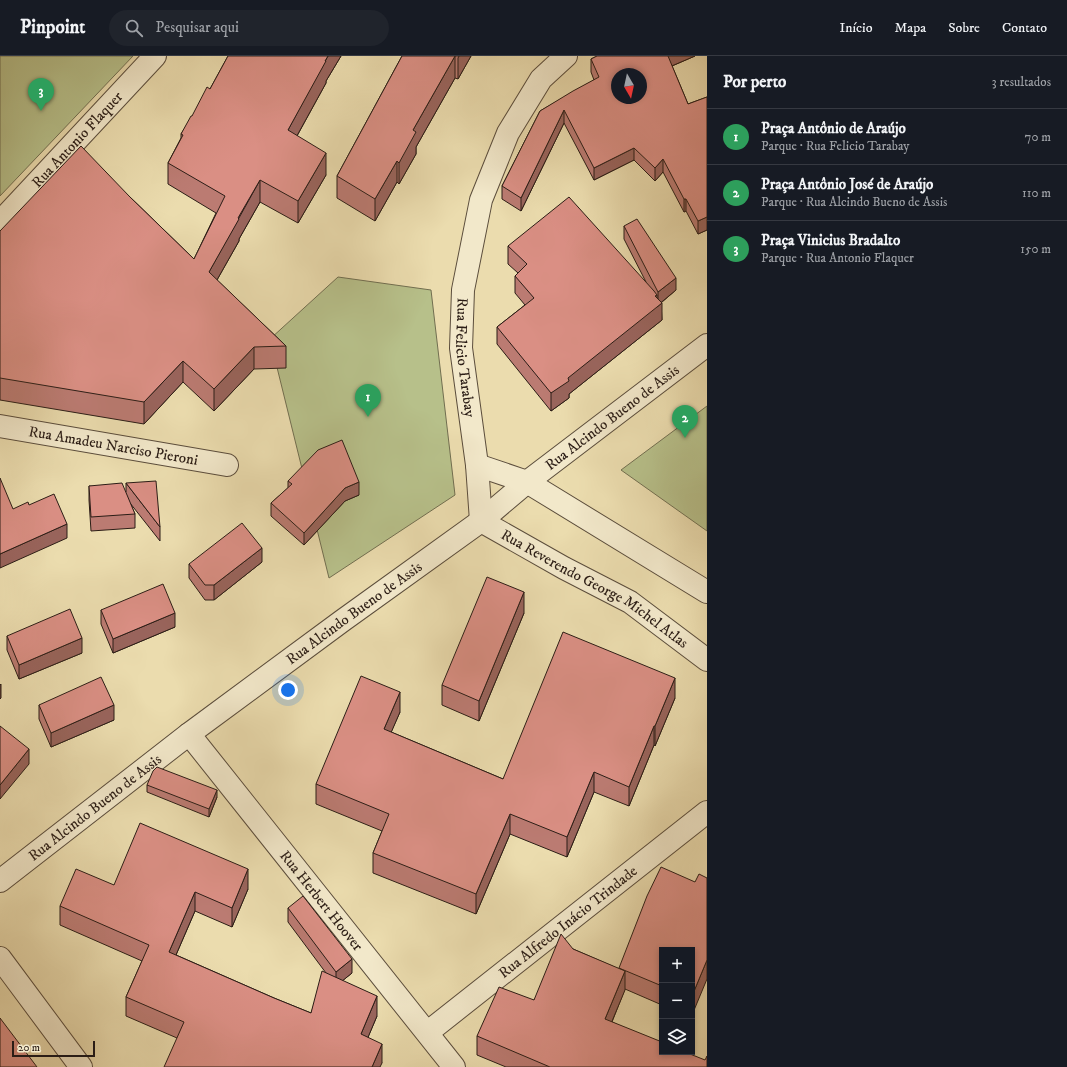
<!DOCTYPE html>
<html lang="pt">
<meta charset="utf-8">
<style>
:root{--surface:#171b24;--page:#20242c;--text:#f1f3f6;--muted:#9ea1a6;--line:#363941;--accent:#c59692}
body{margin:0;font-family:"IM FELL DW Pica",serif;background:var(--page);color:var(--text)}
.controls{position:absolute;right:12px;bottom:12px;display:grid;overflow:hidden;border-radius:0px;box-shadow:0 2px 6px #0003}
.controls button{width:36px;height:36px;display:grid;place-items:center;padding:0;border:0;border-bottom:1px solid var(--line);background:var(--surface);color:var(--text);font:20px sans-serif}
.compass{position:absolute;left:611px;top:12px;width:36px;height:36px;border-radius:50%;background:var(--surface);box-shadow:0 2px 6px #0003;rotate:171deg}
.scale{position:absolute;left:12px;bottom:10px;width:83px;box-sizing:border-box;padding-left:4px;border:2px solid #2b1d16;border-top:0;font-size:11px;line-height:14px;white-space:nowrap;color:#2b1d16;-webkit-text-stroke:3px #f2e8ca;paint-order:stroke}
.you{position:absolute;left:288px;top:634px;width:14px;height:14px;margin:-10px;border:3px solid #fff;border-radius:50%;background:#1a73e8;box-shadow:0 0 0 6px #1a73e833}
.badge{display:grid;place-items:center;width:26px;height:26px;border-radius:50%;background:var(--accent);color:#fff;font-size:13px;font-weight:700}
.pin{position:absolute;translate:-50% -33px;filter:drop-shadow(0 1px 2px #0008)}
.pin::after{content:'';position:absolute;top:21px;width:14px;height:12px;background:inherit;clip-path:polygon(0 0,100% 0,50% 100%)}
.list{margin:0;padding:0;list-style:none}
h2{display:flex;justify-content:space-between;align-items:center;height:52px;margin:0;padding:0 16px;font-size:17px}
h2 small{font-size:13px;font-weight:400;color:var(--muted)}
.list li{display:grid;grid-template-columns:26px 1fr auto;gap:12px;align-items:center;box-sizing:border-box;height:56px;padding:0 16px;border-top:1px solid var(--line)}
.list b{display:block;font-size:15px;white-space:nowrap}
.list p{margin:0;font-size:13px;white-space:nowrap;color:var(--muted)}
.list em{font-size:13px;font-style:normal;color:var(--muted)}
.icon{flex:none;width:22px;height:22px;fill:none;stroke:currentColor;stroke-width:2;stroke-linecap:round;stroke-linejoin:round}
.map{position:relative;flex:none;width:707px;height:1011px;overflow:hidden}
header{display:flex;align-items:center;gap:24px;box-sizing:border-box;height:56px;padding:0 20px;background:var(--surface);border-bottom:1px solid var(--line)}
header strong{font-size:19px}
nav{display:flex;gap:22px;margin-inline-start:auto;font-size:14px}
.search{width:280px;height:36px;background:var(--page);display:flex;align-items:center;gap:10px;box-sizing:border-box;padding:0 14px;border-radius:22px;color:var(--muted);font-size:15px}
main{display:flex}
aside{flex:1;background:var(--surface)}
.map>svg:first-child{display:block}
</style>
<header>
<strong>Pinpoint</strong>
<div class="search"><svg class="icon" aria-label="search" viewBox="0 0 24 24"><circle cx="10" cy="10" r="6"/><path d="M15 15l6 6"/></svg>Pesquisar aqui</div>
<nav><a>Início</a><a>Mapa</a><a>Sobre</a><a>Contato</a></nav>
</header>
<main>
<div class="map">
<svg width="707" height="1011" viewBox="0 0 707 1011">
<rect width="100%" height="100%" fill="#ebdcae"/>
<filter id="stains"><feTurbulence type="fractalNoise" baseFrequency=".005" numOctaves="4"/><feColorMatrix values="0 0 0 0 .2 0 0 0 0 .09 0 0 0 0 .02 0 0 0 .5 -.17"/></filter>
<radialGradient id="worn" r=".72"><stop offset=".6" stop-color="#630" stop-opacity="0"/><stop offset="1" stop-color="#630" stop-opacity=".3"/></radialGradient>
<path fill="#b7c08a" stroke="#716e50" d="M 0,0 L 133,0 L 0,140 Z
M 338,221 L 431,234 L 455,439 L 329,522 L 270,283 Z
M 707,350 L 707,475 L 621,414 Z"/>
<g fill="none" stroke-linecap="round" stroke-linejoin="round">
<g stroke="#5b4d3c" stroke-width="24">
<g id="minor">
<path id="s1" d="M 566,0 L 541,23 L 508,77 L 481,144 L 463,234 L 461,292 L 477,409 L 481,465 L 564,512 L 630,546 L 707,604"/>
<path id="s2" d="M 0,166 L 155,0"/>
<path id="s3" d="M 0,370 L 227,409"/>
<path d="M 477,409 L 527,426 L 707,536"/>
<path id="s4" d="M 189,678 L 454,1011"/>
<path id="s5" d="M 0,825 L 189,678 L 342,565 L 481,465 L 527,426 L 707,289"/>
<path d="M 0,902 L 81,1011"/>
<path id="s6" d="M 428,976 L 707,756"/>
</g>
</g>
<use href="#minor" stroke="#f2e8ca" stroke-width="22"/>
</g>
<path fill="#bb7b72" stroke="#2b1d16" d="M 228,0 L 341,0 L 326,25 L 326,27 L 297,80 L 326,119 L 298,167 L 260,146 L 239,183 L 239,185 L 217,224 L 286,290 L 286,312 L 254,313 L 214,355 L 183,326 L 144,368 L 0,344 L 0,175 L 130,141 L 194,203 L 216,157 L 168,128 L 168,107 L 181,82 L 181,78 L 210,33 Z
M 402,0 L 471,0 L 458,23 L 455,22 L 416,91 L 416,98 L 399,128 L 397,126 L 375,165 L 337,142 L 337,120 Z
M 597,0 L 695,0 L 672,10 L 688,48 L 707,41 L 707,174 L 698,178 L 686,155 L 684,156 L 663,116 L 655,125 L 634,104 L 594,124 L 564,67 L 521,155 L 502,143 L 502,130 L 540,55 L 594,24 L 591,16 L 591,3 Z
M 624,170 L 676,234 L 661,247 L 662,264 L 569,338 L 569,342 L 551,355 L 497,288 L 497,271 L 525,249 L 515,237 L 515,220 L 518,217 L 508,208 L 508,190 L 646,226 L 624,183 Z
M 288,425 L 359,439 L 345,445 L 304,489 L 271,460 L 271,447 L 288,432 Z
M 126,427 L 160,471 L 160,485 L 130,447 L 135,458 L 135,472 L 91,475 L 89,444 L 89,430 L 126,436 Z
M 262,506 L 214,544 L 205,544 L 189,522 L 189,508 Z
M 101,554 L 175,571 L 113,597 L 101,568 Z
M 524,557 L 479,665 L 442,649 L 442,629 Z
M 7,580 L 82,597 L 19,623 L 7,594 Z
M 675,642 L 655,690 L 654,689 L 629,750 L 594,736 L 567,801 L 510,778 L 476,858 L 373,817 L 373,797 L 382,775 L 316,748 L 316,728 L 400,656 L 391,676 L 503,723 Z
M 39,649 L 114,664 L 51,691 L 39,663 Z
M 147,729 L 217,741 L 209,761 L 147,736 Z
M 695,826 L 692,894 L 662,894 L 662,949 L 625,933 L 612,966 L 707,1011 L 506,1011 L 477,999 L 477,980 L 534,944 L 573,893 L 619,913 Z
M 114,829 L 248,833 L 232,871 L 195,855 L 176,899 L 274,942 L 311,957 L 326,917 L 288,866 L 288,852 L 352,917 L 342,925 L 377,960 L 368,981 L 382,1007 L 177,982 L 126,960 L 126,941 L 142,905 L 60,869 L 60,850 Z"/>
<path fill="#99645c" stroke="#2b1d16" d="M 328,0 L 341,0 L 326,25 L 326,27 L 288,96 L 288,74 Z
M 455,0 L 455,22 L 416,91 L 416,98 L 399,128 L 399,107 L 413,74 Z
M 459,0 L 471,0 L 458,23 L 458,2 Z
M 667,0 L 695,0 L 667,12 Z
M 564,54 L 564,67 L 521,155 L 521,142 Z
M 634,92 L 634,104 L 594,124 L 594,112 Z
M 326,97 L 326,119 L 298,167 L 298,145 Z
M 663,103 L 663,116 L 655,125 L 655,112 Z
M 397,105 L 397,126 L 375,165 L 375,143 Z
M 260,124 L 260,146 L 239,183 L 239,185 L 209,238 L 209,216 Z
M 684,143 L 686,143 L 686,155 L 684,156 Z
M 707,161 L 707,174 L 698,178 L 698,165 Z
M 676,222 L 676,234 L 658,249 L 658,236 Z
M 657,239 L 657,251 L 662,247 L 662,264 L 569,338 L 569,342 L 551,355 L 551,337 Z
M 254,291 L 254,313 L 214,355 L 214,333 Z
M 183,305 L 183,326 L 144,368 L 144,346 Z
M 359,426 L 359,439 L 345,445 L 304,489 L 304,477 L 345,432 Z
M 67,468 L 67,482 L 0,512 L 0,498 Z
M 262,492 L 262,506 L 214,544 L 214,529 Z
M 524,536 L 524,557 L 479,665 L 479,645 Z
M 175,557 L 175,571 L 113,597 L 113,583 Z
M 82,582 L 82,597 L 19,623 L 19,609 Z
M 675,622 L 675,642 L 655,690 L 655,670 Z
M 1,628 L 1,642 L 0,643 L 0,629 Z
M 400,636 L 400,656 L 384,693 L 384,673 Z
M 114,649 L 114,664 L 51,691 L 51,677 Z
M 654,670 L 654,689 L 629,750 L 629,731 Z
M 29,693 L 29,708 L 0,743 L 0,729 Z
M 594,716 L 594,736 L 567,801 L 567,781 Z
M 217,734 L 217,741 L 209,761 L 209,753 Z
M 510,758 L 510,778 L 476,858 L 476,838 Z
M 248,813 L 248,833 L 232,871 L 232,852 Z
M 195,836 L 195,855 L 169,915 L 169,896 Z
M 352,903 L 352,917 L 336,930 L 336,916 Z
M 707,904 L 707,923 L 692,959 L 692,940 Z
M 625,915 L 625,934 L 605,982 L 605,963 Z
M 377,940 L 377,960 L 361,998 L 361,978 Z
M 382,988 L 382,1007 L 380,1011 L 372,1011 Z"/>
<path fill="#da8f84" stroke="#2b1d16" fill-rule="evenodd" d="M 228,0 L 328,0 L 325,5 L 326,5 L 288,74 L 326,97 L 298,145 L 260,124 L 238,162 L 239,163 L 209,216 L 286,290 L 254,291 L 214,333 L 183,305 L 144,346 L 0,322 L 0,175 L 81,90 L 130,141 L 194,203 L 225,140 L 168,107 L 183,79 L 181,78 L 191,60 L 192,60 L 207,31 L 210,33 Z
M 402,0 L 455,0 L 413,74 L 416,76 L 399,107 L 397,105 L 375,143 L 337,120 Z
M 597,0 L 668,0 L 688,48 L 707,41 L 707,161 L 698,165 L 686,143 L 684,143 L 663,103 L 655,112 L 634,92 L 594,112 L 564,54 L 521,142 L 502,130 L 540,55 L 573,35 L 599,21 L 591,3 ZM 617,18 L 641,18 L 641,42 L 617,42 Z
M 569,141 L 654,235 L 657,239 L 655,240 L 662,247 L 568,322 L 569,325 L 551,337 L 497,271 L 534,242 L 515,220 L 527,208 L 508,190 Z
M 637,163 L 676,222 L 658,236 L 624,170 Z
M 342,384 L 359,426 L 345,432 L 304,477 L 271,447 L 292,428 L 288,425 L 318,394 Z
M 0,422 L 13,453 L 28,446 L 29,449 L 54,438 L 67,468 L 0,498 Z
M 156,425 L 160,471 L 126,427 Z
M 122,427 L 135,458 L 91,461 L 89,430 Z
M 242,467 L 262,492 L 214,529 L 205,529 L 189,508 Z
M 487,521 L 524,536 L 479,645 L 442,629 Z
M 163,528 L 175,557 L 113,583 L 101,554 Z
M 70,553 L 82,582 L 19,609 L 7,580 Z
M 563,576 L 675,622 L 655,670 L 654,670 L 629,731 L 594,716 L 567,781 L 510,758 L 476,838 L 373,797 L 389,758 L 316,728 L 361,620 L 400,636 L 384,673 L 503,723 Z
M 101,621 L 114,649 L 51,677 L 39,649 Z
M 0,670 L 29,693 L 0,729 Z
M 157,711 L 217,734 L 209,753 L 147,729 L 153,715 Z
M 140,767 L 248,813 L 232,852 L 195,836 L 169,896 L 274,942 L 311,957 L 322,915 L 377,940 L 361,978 L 382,988 L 372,1011 L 164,1011 L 184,966 L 126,941 L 149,889 L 60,850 L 76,813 L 114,829 Z
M 661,811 L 695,826 L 699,818 L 707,822 L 707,904 L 692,940 L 692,894 L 662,894 L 662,930 L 619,912 L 647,840 Z
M 303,840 L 352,903 L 336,916 L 288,852 Z
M 561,878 L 573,893 L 625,915 L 605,963 L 662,986 L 662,996 L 685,996 L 705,1004 L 707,1000 L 707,1011 L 550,1011 L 477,980 L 499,931 L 534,944 Z
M 0,962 L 37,1011 L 0,1011 Z"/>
<g text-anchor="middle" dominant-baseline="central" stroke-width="3" stroke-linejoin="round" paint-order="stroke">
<g font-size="15" fill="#2b1d16" stroke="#f2e8ca">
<text stroke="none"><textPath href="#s2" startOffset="113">Rua Antonio Flaquer</textPath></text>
<text stroke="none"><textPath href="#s1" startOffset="329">Rua Felicio Tarabay</textPath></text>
<text stroke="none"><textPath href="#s5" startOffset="768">Rua Alcindo Bueno de Assis</textPath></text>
<text stroke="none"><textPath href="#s3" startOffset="115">Rua Amadeu Narciso Pieroni</textPath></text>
<text stroke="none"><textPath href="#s1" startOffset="626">Rua Reverendo George Michel Atlas</textPath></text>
<text stroke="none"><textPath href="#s5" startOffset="444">Rua Alcindo Bueno de Assis</textPath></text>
<text stroke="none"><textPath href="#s5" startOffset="120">Rua Alcindo Bueno de Assis</textPath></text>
<text stroke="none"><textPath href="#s4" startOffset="213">Rua Herbert Hoover</textPath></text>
<text stroke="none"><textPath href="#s6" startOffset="178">Rua Alfredo Inácio Trindade</textPath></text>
</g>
</g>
<rect width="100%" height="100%" filter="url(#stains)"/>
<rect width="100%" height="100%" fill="url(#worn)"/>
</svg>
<div class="controls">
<button>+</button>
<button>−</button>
<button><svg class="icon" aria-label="layers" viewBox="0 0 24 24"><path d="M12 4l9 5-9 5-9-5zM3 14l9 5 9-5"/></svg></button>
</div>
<svg class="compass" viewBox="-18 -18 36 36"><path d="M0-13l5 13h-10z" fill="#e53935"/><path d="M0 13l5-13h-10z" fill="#9ea1a6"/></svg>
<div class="scale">20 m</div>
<div class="you"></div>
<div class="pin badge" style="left:368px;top:361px;background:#2e9e5b">1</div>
<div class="pin badge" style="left:685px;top:382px;background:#2e9e5b">2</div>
<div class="pin badge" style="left:41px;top:55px;background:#2e9e5b">3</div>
</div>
<aside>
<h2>Por perto<small>3 resultados</small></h2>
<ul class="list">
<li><span class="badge" style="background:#2e9e5b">1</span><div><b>Praça Antônio de Araújo</b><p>Parque · Rua Felicio Tarabay</p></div><em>70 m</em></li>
<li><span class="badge" style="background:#2e9e5b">2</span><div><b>Praça Antônio José de Araújo</b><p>Parque · Rua Alcindo Bueno de Assis</p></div><em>110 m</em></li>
<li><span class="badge" style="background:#2e9e5b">3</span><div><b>Praça Vinicius Bradalto</b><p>Parque · Rua Antonio Flaquer</p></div><em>150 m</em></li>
</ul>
</aside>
</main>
